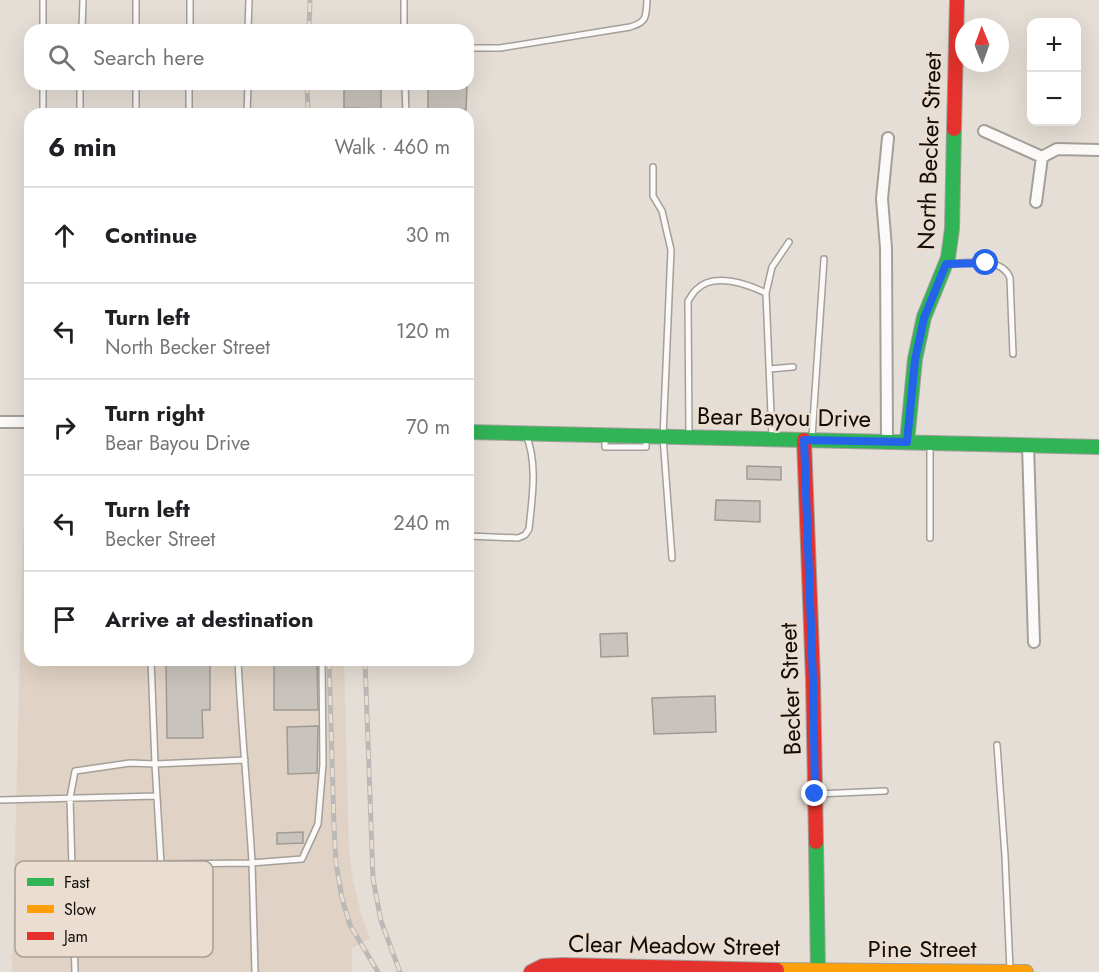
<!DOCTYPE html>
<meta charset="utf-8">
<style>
:root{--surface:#fff;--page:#f6f6f6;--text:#202124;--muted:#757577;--line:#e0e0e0}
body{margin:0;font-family:Jost,sans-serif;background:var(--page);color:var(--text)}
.controls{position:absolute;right:18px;top:18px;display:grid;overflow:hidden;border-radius:12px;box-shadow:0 6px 24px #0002}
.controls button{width:54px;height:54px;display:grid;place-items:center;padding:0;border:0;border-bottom:2px solid var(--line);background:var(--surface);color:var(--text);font:30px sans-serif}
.compass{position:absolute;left:955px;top:18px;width:54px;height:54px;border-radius:50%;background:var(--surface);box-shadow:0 6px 24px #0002;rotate:359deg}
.stop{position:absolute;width:18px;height:18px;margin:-14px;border:4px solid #2563eb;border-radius:50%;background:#fff}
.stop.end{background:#2563eb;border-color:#fff;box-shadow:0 2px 6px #0008}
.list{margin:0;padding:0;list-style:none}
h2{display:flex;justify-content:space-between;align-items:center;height:78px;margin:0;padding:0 24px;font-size:26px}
h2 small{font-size:20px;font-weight:400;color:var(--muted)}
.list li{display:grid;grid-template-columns:39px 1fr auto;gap:18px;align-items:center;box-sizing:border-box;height:96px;padding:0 24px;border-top:2px solid var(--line)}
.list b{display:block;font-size:22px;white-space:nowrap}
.list p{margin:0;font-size:20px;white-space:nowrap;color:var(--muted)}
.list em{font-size:20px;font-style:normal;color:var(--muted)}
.icon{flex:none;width:33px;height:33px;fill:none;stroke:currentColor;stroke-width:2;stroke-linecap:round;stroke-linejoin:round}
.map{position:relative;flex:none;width:1099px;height:972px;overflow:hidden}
.search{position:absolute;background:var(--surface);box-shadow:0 6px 24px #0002;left:24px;top:24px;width:450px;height:66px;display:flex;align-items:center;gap:15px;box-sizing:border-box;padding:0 21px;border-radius:18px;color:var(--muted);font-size:22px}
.panel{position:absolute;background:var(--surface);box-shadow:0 6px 24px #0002;left:24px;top:108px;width:450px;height:558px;border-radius:18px}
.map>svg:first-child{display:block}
</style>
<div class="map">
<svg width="1099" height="972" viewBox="0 0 1099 972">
<rect width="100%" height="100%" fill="#e5ded6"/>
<path fill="#e0d3c5" d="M 23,528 L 30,528 L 30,660 L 344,660 L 349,851 L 353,880 L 361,913 L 370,938 L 352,948 L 352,972 L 12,972 Z"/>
<path fill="#c9c3bd" stroke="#9f9a94" stroke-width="1.5" d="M 344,84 L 381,84 L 381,109 L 344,108 Z
M 428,84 L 467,84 L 466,110 L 428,110 Z
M 747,466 L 781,467 L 781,480 L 747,479 Z
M 716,500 L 760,501 L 760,522 L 715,520 Z
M 627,633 L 628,656 L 601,657 L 600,634 Z
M 166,660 L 210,660 L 210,710 L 202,710 L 203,738 L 167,738 Z
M 274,663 L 317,663 L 318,710 L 274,710 Z
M 715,696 L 716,732 L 654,734 L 652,698 Z
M 318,726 L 317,773 L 288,774 L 287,727 Z
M 303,832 L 303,843 L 277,844 L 277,833 Z"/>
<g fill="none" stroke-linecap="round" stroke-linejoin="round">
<g stroke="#a49f99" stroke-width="8">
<path id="lane" d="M 404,0 L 404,30
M 43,30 L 43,0
M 82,30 L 83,0
M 136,30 L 136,0
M 190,30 L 190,0
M 248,30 L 249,0
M 468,48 L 500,48 L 630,27 C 647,22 646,17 647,0
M 405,84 L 406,114
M 43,114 L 43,84
M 80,114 L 80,84
M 136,114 L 136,84
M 189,114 L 189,84
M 247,114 L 248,84
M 653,167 L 653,196 L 662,211 L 671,250 L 663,437 L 672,558
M 948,264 C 967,263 1002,256 1010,278 L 1013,354
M 769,369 L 793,367
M 689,436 L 688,301 C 691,297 693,292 697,289 C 714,272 747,284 766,293
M 605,437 L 605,447 L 646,447 L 646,437
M 812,437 L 824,259
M 772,438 L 766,293 L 772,267 L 789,242
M 468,536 L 518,538 L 525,535 L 529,529 C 532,499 538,463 526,435
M 930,538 L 930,444
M 151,660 L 155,764 L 245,760
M 238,660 C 241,727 248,794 252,862 C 253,898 254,935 255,972
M 997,745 L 1005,856 L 1010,970
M 817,794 L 885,791
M 0,800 L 157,796
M 75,972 L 70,798 L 75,771 L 130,763 L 155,764 L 161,864 L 252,863 L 302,859 L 318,824 L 323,764 L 322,660"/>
</g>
<g stroke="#a49f99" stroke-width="14">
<path id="street" d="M 984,131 L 1042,157
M 1036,202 L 1042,157 L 1057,149 L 1099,150
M 0,422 L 30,422
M 887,442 L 886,248 L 882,199 L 888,138
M 1028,445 L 1034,642"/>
</g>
<g stroke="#a49f99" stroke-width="16">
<path id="fast" d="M 468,432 L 1099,447
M 907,442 L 915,359 L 924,317 L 948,258 L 952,229 L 954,129
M 816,842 L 818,972"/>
</g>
<g stroke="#a49f99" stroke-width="16">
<path id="slow" d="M 777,970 L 1026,972"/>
</g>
<g stroke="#a49f99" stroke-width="16">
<path id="jam" d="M 954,129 L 957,0
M 804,440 L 813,680 L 816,842
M 531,972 L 543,966 L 563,965 L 777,970"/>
</g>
<use href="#lane" stroke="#fbfaf9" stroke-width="5"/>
<use href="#street" stroke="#fbfaf9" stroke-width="10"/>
<use href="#fast" stroke="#30b455" stroke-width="14"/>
<use href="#slow" stroke="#ff9f0a" stroke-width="14"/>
<use href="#jam" stroke="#e5322d" stroke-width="14"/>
<g stroke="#bab9b7" stroke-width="5">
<path id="rail" d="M 309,30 L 310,0
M 307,84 L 308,114
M 329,660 L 334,826 L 336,863 L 342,898 L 350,925 L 378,972
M 365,660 L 373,879 L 381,921 L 400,972"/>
</g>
<use href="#rail" stroke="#ebded0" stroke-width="3" stroke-dasharray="9" stroke-linecap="butt"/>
</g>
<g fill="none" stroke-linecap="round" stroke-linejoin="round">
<path stroke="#2563eb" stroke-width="8" d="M 815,794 L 813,680 L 804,440 L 907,442 L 915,360 L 924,318 L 946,264 L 986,263"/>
</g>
<g text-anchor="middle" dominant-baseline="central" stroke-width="5" stroke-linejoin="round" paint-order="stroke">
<g font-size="24" fill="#100c07" stroke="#ebded0">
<text transform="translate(929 151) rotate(-88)">North Becker Street</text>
<text transform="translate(784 417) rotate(1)">Bear Bayou Drive</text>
<text transform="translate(790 689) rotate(-92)">Becker Street</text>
<text transform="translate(674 945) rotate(1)">Clear Meadow Street</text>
<text x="922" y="948">Pine Street</text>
</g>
</g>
<rect x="15" y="861" width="198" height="96" rx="9" fill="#ebded0" stroke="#a99f94" stroke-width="1.5"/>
<rect x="27" y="878" width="27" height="8" fill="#30b455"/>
<rect x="27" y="905" width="27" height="8" fill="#ff9f0a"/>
<rect x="27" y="932" width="27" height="8" fill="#e5322d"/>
<g font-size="16" fill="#100c07">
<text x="64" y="888">Fast</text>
<text x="64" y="915">Slow</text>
<text x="64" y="942">Jam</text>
</g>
</svg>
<div class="controls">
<button>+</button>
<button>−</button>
</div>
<svg class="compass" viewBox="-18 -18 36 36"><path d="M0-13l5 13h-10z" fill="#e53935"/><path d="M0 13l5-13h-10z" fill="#757577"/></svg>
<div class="stop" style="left:986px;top:263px"></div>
<div class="stop end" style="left:815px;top:794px"></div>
<div class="search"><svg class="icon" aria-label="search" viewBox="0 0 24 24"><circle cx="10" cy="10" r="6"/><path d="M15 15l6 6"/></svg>Search here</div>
<section class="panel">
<h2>6 min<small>Walk · 460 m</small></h2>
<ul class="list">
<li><svg class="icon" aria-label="ahead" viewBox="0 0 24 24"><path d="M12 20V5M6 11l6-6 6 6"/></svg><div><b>Continue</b></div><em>30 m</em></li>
<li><svg class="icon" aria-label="left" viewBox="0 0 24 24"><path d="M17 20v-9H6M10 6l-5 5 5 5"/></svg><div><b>Turn left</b><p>North Becker Street</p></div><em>120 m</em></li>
<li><svg class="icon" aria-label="right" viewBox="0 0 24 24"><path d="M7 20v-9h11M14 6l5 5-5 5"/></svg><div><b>Turn right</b><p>Bear Bayou Drive</p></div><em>70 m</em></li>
<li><svg class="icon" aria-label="left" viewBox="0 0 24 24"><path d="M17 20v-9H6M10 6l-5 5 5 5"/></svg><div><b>Turn left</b><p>Becker Street</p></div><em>240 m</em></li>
<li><svg class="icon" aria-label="arrive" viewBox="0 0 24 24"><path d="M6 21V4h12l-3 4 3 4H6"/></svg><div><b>Arrive at destination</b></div></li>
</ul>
</section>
</div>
